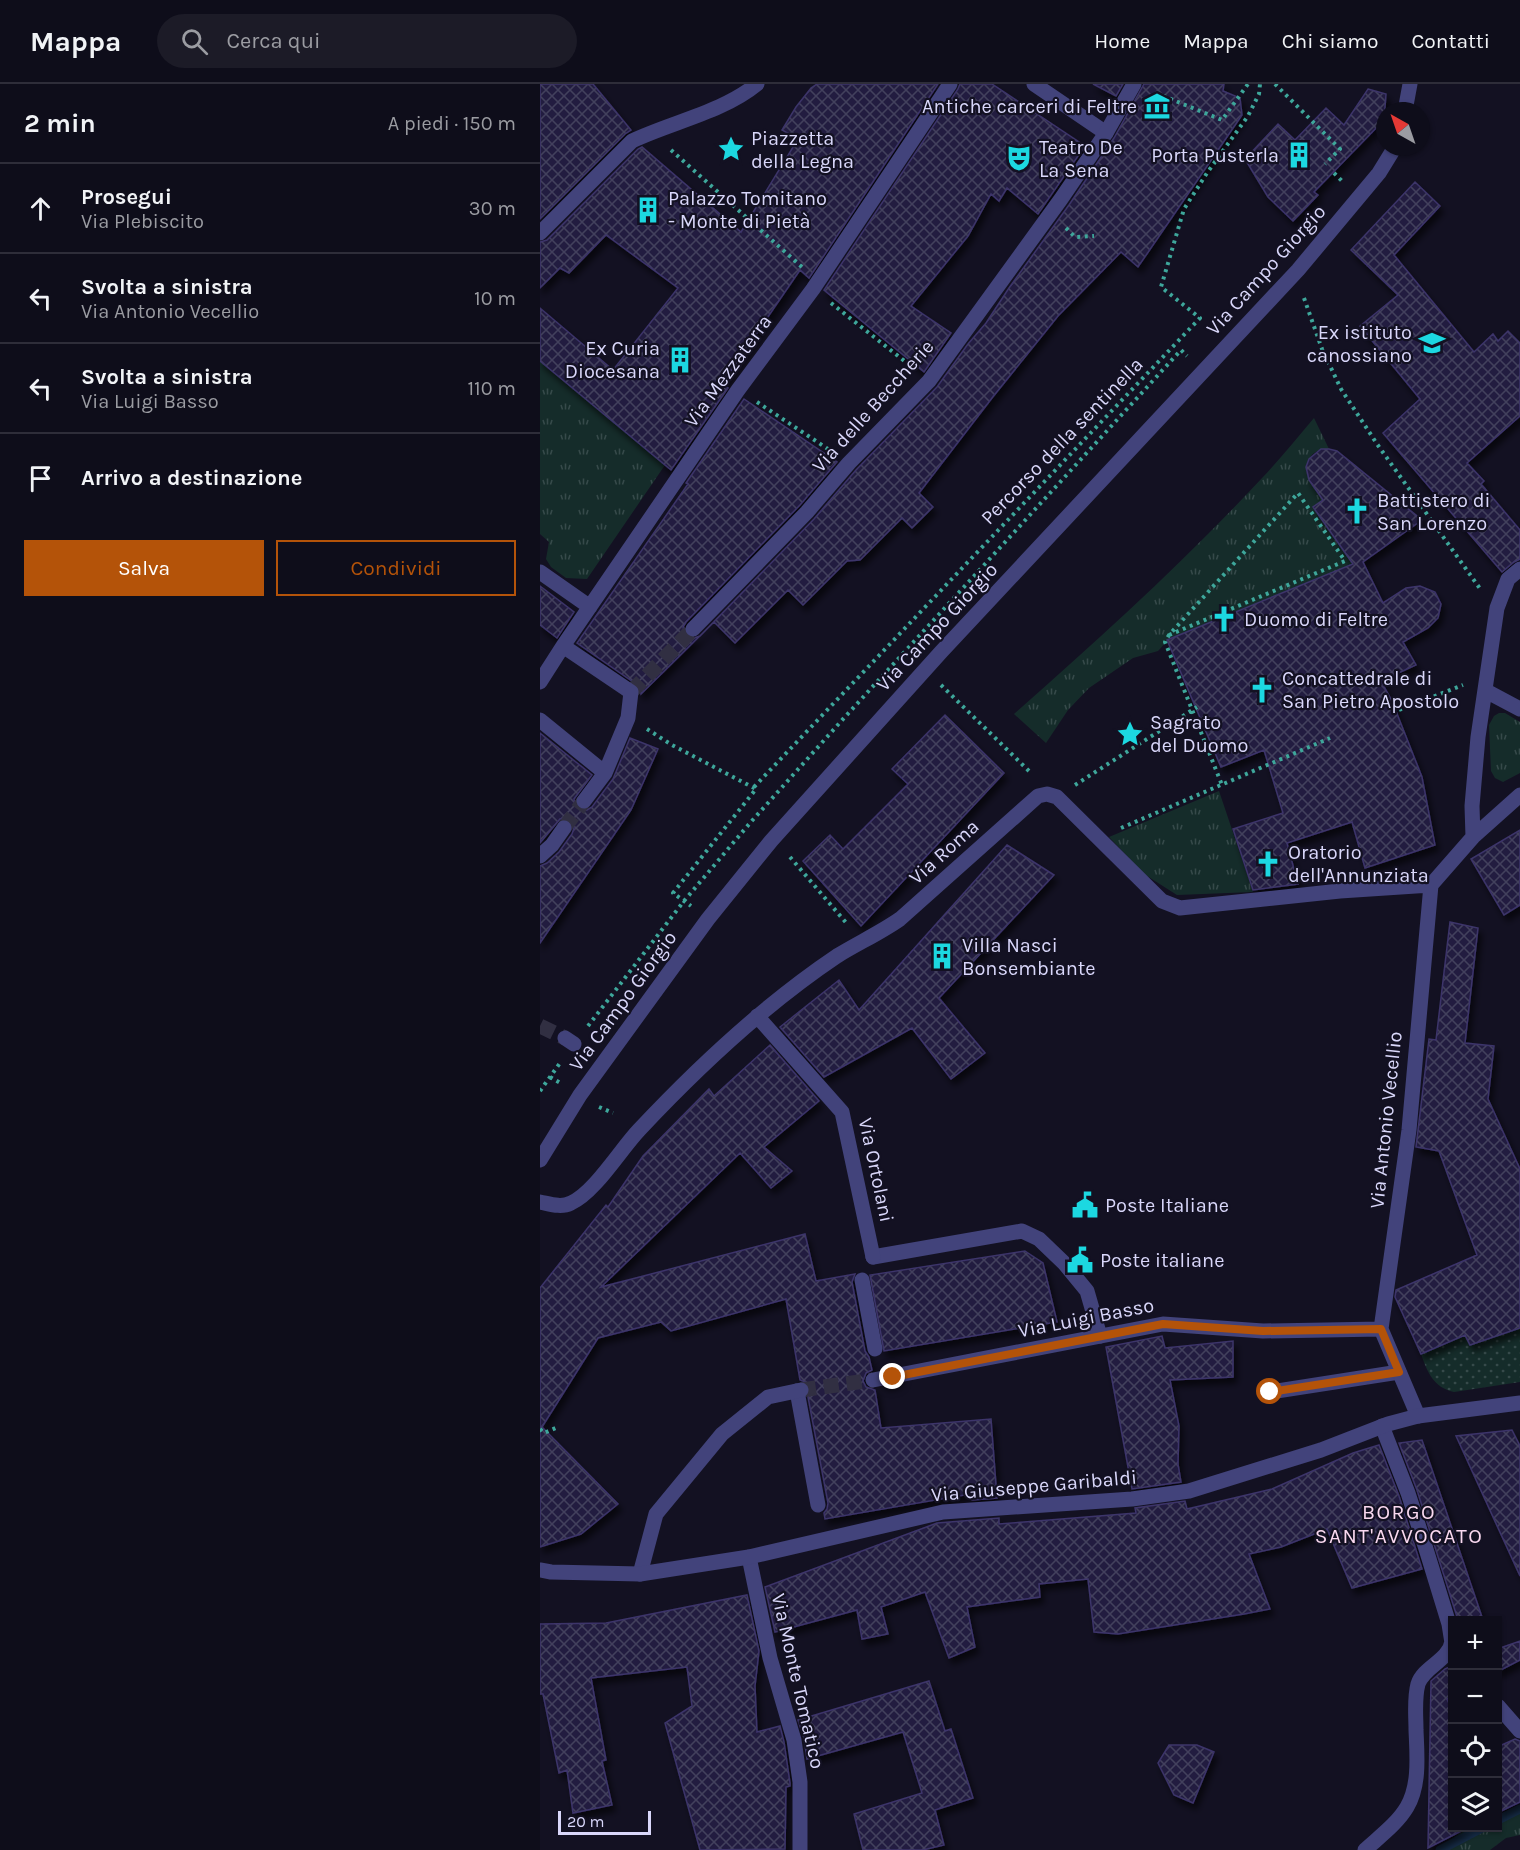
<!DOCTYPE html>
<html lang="it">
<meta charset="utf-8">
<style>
:root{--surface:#0e0d1a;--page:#1c1b27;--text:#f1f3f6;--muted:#9b9ca2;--line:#2e2d39;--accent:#b45309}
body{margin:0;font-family:Karla,sans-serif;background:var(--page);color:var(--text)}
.controls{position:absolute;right:18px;bottom:18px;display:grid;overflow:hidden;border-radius:0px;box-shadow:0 2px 4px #0004}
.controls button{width:54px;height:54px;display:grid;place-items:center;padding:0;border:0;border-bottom:2px solid var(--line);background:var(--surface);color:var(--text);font:30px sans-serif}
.compass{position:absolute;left:836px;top:18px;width:54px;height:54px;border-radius:50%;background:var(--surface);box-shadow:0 2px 4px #0004;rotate:320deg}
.scale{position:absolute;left:18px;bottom:15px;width:93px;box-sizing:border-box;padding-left:6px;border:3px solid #d9d7fa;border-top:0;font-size:16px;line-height:21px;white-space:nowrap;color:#d9d7fa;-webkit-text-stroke:4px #131122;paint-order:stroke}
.stop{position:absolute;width:18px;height:18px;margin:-14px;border:4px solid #b45309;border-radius:50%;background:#fff}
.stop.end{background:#b45309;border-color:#fff;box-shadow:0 2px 6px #0008}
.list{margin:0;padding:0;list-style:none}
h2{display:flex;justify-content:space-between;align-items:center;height:78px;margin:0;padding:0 24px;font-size:26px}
h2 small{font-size:20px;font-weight:400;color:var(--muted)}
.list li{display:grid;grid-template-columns:39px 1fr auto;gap:18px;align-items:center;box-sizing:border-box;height:90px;padding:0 24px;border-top:2px solid var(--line)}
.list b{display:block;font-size:22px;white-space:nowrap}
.list p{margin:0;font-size:20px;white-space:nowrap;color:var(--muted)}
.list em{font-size:20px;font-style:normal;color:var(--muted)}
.actions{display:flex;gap:12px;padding:18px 24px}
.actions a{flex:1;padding:14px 0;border:2px solid var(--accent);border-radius:0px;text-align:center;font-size:21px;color:var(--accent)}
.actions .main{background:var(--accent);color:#fff}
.icon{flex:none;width:33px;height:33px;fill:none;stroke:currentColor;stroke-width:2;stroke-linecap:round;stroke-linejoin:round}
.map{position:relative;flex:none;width:980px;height:1766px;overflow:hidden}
header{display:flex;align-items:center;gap:36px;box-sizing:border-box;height:84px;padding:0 30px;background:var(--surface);border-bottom:2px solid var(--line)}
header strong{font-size:28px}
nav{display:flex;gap:33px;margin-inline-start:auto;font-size:21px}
.search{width:420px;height:54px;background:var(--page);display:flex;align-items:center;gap:15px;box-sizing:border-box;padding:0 21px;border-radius:33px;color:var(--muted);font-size:22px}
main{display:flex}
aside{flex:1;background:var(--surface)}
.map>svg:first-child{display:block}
</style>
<header>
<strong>Mappa</strong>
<div class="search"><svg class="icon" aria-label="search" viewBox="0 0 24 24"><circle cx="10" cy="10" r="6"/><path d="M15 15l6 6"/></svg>Cerca qui</div>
<nav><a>Home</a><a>Mappa</a><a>Chi siamo</a><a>Contatti</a></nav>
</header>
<main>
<aside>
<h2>2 min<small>A piedi · 150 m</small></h2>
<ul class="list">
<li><svg class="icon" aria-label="ahead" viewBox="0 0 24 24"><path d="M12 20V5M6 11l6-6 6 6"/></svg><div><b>Prosegui</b><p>Via Plebiscito</p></div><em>30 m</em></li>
<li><svg class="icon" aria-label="left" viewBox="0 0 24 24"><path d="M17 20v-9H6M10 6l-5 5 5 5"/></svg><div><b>Svolta a sinistra</b><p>Via Antonio Vecellio</p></div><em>10 m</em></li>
<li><svg class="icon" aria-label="left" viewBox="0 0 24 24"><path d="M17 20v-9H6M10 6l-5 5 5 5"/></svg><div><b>Svolta a sinistra</b><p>Via Luigi Basso</p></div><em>110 m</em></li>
<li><svg class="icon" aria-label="arrive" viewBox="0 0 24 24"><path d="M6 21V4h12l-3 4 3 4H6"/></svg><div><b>Arrivo a destinazione</b></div></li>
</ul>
<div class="actions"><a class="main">Salva</a><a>Condividi</a></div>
</aside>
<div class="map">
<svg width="980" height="1766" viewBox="0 0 980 1766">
<defs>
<pattern id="grass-tufts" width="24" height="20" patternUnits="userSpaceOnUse" patternTransform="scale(1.5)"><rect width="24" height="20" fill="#152c2a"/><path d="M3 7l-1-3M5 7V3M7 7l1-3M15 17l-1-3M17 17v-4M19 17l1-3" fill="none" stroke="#364a4a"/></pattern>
<pattern id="garden-dots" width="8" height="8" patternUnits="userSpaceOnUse" patternTransform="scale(1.5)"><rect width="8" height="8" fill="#152c2a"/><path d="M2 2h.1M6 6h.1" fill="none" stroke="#364a4a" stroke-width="1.8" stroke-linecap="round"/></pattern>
<pattern id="building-cross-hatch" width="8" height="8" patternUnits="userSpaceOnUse" patternTransform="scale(1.5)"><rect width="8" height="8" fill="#241f41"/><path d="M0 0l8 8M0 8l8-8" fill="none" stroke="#433f5d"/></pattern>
<filter id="shadow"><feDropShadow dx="3.5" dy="6" stdDeviation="3" flood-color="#0009"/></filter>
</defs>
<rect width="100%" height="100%" fill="#131122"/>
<path fill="url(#grass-tufts)" d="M 0,277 L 125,381 L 47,495 L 26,494 L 11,483 L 6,475 L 9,458 L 0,450 Z
M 774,334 L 789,365 C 782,365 776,366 771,372 C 758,387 775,404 783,416 L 773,423 L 815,483 L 835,503 L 800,521 L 787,490 L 628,556 L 618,567 L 593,574 L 549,604 L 528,626 L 506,659 L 474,630 C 560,554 645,477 723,393 C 741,374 757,354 774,334 Z
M 959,629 L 965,629 L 980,638 L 980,689 L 963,698 L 955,694 L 951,687 L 949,641 L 954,632 Z
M 679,707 L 713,808 L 637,811 L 604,790 L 569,753 Z
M 980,1724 L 980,1751 L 966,1754 L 950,1766 L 900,1766 C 922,1744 927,1744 958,1744 L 958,1733 Z"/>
<path fill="url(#garden-dots)" d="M 980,1244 L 980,1298 L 914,1308 C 893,1303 888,1289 881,1270 L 925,1251 L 930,1261 Z"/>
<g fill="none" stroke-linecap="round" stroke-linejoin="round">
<path stroke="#162c47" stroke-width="9" d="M 958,1736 L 980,1725
M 900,1766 L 942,1744"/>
</g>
<path fill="url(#building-cross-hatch)" stroke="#3c346a" stroke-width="1.5" filter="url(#shadow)" d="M 0,0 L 53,0 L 91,46 L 85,50 L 0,135 Z
M 277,0 L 398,0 L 269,194 L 260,186 L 182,300 L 188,304 L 131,386 L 0,277 L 0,224 L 73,286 L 138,204 L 66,151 L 29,189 L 20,184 L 0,204 L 0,158 L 7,156 L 98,65 L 102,63 L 201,148 L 258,55 L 242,46 L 256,23 L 271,4 Z
M 420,0 L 452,0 L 545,62 L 498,130 L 467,104 L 459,117 L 451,110 L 428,152 L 371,222 L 411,249 L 384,288 L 284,206 L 418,5 Z
M 553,0 L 583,0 L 576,12 Z
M 604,0 L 684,0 L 683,7 L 700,14 L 702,31 L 598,183 L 581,168 L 518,232 L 452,314 L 379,409 L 393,423 L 372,444 L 362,434 L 320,476 L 307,477 L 263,521 L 248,506 L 195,559 L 174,538 L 101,610 L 100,605 L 96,600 L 37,559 L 148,400 L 146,399 L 204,315 L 297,378 L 260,421 L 146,538 L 143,543 L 146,552 L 151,555 L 160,552 L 274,435 L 316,386 L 397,303 L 428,260 L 446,239 L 469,204 L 529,121 L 574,54 Z
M 828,5 L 846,10 L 844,36 L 774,108 L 778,111 L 753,137 L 728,113 L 705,75 L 738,40 L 755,56 L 786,24 L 804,41 Z
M 875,98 L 900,122 L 854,171 L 934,268 L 953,250 L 958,257 L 968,247 L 980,259 L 980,332 L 927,379 L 944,397 L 941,400 L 980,446 L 980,475 L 974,478 L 962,488 L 843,349 L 880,315 L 820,242 L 858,211 L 811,166 Z
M 781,365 L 789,365 L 797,367 L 882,436 L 823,478 L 843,519 L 866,504 L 880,502 L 895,508 L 901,520 L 898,534 L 888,544 L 863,558 L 876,581 L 841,597 L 852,617 L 882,693 L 895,761 L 825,784 L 812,738 L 747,759 L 758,800 L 713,806 L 693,745 L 743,729 L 724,666 L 681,683 L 627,556 L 813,480 L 773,423 L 783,416 L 769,396 L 766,383 L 769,375 Z
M 0,502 L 34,528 L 17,554 L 0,541 Z
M 405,631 L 464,689 L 321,842 L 263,777 L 290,751 L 303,765 L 368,700 L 352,685 Z
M 0,649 L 52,691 L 34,715 L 35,721 L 42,727 L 47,726 L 52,723 L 73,695 L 90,654 L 118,665 L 91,726 L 0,859 L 0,782 L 7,779 L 19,768 L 32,750 L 34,744 L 30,736 L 25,734 L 20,735 L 0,759 Z
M 980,746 L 980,821 L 964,831 L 931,775 Z
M 467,761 L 514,791 L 399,914 L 445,969 L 411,995 L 372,944 L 284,993 L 240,943 L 299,896 L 319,926 Z
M 910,838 L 938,844 L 925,959 L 954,962 L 948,1015 L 980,1085 L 980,1244 L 930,1261 L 925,1251 L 881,1270 L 855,1213 L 856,1206 L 937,1171 L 899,1067 L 876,1063 L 889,955 L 896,956 Z
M 230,961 L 279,1017 L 224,1063 L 252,1087 L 231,1104 L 200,1069 L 61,1203 L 265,1150 L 276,1197 L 315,1190 L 312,1198 L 325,1267 L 329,1273 L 332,1286 L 326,1289 L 323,1297 L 326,1303 L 335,1306 L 341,1344 L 451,1335 L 457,1414 L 432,1416 L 430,1410 L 285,1435 L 284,1429 L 287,1425 L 288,1419 L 268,1313 L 271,1305 L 268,1299 L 260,1296 L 246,1215 L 131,1247 L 121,1238 L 58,1254 L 2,1343 L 78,1420 L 41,1450 L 0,1463 L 0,1204 L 66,1121 L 68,1123 L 103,1072 L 169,1005 L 174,1012 Z
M 485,1167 L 503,1179 L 517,1238 L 344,1267 L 330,1191 Z
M 622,1252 L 625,1264 L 693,1257 L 693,1293 L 630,1296 L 639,1342 L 638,1380 L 641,1398 L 592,1405 L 566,1263 Z
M 972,1346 L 980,1362 L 980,1492 L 916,1352 Z
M 882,1356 L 943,1536 L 918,1536 L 877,1406 L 859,1359 Z
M 839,1361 L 859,1412 L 882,1485 L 812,1504 L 787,1445 L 741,1463 L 709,1470 L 730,1525 L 704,1530 L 578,1550 L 554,1548 L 548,1495 L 499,1500 L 500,1513 L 427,1523 L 435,1563 L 409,1574 L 385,1508 L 341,1523 L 348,1550 L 322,1555 L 317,1526 L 235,1548 L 225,1503 L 397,1439 L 459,1434 L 459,1440 L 596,1429 L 595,1424 L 645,1417 L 647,1425 L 732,1405 L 813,1369 Z
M 207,1511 L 219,1567 L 215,1602 L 217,1648 L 240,1642 L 244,1658 L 250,1699 L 250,1702 L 246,1703 L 245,1765 L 160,1766 L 125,1639 L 152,1622 L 147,1583 L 51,1594 L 66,1676 L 62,1677 L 72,1721 L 33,1729 L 27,1686 L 19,1689 L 3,1610 L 0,1610 L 0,1540 L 66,1539 Z
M 980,1557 L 980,1576 L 957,1588 L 957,1565 Z
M 912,1582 L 912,1612 L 907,1615 L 912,1626 L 912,1743 L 929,1743 L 888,1764 L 891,1597 L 905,1585 Z
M 389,1597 L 405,1647 L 411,1645 L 433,1714 L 395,1726 L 404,1761 L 383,1766 L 323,1766 L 314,1730 L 382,1709 L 363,1648 L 267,1675 L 264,1654 L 258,1636 Z
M 975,1655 L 980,1657 L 980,1718 L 957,1729 L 957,1663 Z
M 629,1661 L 657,1661 L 674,1668 L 653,1719 L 634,1711 L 618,1679 Z"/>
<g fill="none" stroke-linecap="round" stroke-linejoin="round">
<path stroke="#312f42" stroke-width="15" stroke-dasharray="15 8" stroke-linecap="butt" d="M 0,942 L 25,954"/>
<path stroke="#312f42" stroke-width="15" stroke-dasharray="15 8" stroke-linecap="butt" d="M 91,608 L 153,545
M 24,744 L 44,717
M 261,1306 L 333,1296"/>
<path stroke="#3ea79b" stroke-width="4" stroke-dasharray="3 4.5" stroke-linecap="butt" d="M 735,0 L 800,65 L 785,80
M 616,9 L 682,36 L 708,0
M 131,66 L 262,183
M 794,89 L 803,98
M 526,144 L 535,153 L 554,152
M 764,214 L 782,265 L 801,305 L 837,360 L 941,506
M 291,219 L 372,283
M 217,318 L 291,367
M 629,551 L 805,477 L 758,409 L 629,551 L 625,558 L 682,701
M 401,601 L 492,690
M 859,626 L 923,601
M 107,645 L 132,661 L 216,705 L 133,809 L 151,822
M 535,701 L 657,623
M 214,703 L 660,234 L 621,203 L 644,125 L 667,89 L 708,32 L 719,10 L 720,0
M 581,744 L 790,654
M 250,773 L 308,841
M 48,942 L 144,817 L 210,739 L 304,634 L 641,266 L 647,272
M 10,993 L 22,1000
M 0,1007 L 20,979
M 59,1023 L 73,1029
M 0,1345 L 4,1349 L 18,1343"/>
<path stroke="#42437b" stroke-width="15" d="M 494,0 L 566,49
M 333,1173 L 482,1147 L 499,1155 L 524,1179 L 547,1207 L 560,1252
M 730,1308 L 859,1288
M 842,1342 L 868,1409 L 886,1465 L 909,1540 L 912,1559
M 958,1622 L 980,1647
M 825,1766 C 839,1753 857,1740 867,1723 C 880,1701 877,1671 876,1646 C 876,1631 874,1615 878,1600 C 884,1582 909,1577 912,1557"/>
<path stroke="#42437b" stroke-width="15" d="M 25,954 L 34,960
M 322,1196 L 335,1265
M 257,1307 L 278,1421"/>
<path stroke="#42437b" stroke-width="15" d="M 0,149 L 92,57 C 132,38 183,28 217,0
M 0,488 L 50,523
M 153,545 L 267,428 L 309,379 L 389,297 L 521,115 L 566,49 L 594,0
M 0,598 L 23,562 L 198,306 L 273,205 L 410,0
M 946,607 L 980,625
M 0,636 L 65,689 L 88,634 L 91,608 L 23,562
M 44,717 L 65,689
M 933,753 L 932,722 L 938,653 L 957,524 L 968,495 L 980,485
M 0,772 L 12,761 L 24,744
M 217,932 L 302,1028 L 333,1173
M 0,1118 C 10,1120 21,1124 31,1119 C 55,1108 80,1066 99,1046 C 159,982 224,921 297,872 C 318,859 340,849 360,835 L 498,712 L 507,710 L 517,713 L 622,817 L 640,824 L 800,807 L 891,801
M 333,1296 L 623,1240 L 723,1247 L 841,1245
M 878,1332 L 841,1245 L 869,1046 L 891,801 L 933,753 L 980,711
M 209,1473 L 230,1574 L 254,1656 L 260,1698 L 260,1766
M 100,1490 L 116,1430 L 182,1350 L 228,1313 L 261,1306"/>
<path stroke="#42437b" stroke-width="15" d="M 865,27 L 870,0
M 0,1076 L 40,1011 L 168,835 L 231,757 L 401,568 L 758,186 L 839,89 L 855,63
M 0,1486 L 11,1488 L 100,1490 L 209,1473 L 403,1428 L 592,1415 L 649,1407 L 781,1366 L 848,1340 L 878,1332 L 980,1319"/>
</g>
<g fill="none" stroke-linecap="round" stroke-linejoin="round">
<path stroke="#b45309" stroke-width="8" d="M 353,1293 L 623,1240 L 723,1247 L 841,1245 L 859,1288 L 730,1308"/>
</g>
<defs>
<g id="museum-bare" transform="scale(2.07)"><path d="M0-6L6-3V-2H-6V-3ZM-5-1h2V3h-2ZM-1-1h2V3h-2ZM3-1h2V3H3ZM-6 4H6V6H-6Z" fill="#1cd8e1" stroke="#131122" stroke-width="2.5" paint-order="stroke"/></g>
<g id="sight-bare" transform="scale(2.07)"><path d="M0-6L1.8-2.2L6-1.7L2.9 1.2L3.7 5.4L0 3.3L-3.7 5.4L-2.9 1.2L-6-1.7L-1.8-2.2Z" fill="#1cd8e1" stroke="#131122" stroke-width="2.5" paint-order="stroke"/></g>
<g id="building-bare" transform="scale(2.07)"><path d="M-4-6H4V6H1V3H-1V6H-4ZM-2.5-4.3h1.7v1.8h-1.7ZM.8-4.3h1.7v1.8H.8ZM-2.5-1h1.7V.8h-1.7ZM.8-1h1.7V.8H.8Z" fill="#1cd8e1" stroke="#131122" stroke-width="2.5" paint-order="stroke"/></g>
<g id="theatre-bare" transform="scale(2.07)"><path d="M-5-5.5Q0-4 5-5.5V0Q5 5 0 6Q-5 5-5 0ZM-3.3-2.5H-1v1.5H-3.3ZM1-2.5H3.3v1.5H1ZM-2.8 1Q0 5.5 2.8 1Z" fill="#1cd8e1" stroke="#131122" stroke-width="2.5" paint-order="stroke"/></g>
<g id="school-bare" transform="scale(2.07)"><path d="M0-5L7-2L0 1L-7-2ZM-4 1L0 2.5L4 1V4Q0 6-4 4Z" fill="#1cd8e1" stroke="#131122" stroke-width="2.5" paint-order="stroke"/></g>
<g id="church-bare" transform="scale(2.07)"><path d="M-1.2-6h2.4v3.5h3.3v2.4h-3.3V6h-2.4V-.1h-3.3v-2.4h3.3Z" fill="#1cd8e1" stroke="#131122" stroke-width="2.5" paint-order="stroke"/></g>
<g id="civic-bare" transform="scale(2.07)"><path d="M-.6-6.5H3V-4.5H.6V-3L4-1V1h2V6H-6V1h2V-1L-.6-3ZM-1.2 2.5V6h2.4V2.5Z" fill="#1cd8e1" stroke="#131122" stroke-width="2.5" paint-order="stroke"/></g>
</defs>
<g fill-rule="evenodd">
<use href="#museum-bare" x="617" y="22"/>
<use href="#sight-bare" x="191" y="65"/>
<use href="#building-bare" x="759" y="71"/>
<use href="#theatre-bare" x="479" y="74"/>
<use href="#building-bare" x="108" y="126"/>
<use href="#school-bare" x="892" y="259"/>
<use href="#building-bare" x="140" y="276"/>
<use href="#church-bare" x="817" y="427"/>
<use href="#church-bare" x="684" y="535"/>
<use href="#church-bare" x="722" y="606"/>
<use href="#sight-bare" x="590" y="650"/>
<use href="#church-bare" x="728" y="780"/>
<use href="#building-bare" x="402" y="872"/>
<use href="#civic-bare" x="545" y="1121"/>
<use href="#civic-bare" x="540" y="1176"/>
</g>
<g text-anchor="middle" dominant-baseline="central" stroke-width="4.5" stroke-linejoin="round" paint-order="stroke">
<g font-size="20" fill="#d9d7fa" stroke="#131122" text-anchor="start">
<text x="597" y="22" text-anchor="end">Antiche carceri di Feltre</text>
<text x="211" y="54">Piazzetta<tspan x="211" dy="23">della Legna</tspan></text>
<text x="499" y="63">Teatro De<tspan x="499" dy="23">La Sena</tspan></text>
<text x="739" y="71" text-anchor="end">Porta Pusterla</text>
<text x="128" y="114">Palazzo Tomitano<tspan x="128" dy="23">- Monte di Pietà</tspan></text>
<text x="872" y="248" text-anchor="end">Ex istituto<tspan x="872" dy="23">canossiano</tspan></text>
<text x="120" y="264" text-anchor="end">Ex Curia<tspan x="120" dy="23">Diocesana</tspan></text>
<text x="837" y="416">Battistero di<tspan x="837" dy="23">San Lorenzo</tspan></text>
<text x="704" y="535">Duomo di Feltre</text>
<text x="742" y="594">Concattedrale di<tspan x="742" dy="23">San Pietro Apostolo</tspan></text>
<text x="610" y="638">Sagrato<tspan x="610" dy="23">del Duomo</tspan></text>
<text x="748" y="768">Oratorio<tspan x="748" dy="23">dell'Annunziata</tspan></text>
<text x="422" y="861">Villa Nasci<tspan x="422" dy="23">Bonsembiante</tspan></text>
<text x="565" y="1121">Poste Italiane</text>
<text x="560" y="1176">Poste italiane</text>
</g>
<g font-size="20" fill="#d9d7fa" stroke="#131122">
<text transform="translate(726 186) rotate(-48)">Via Campo Giorgio</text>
<text transform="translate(188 287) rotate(-54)">Via Mezzaterra</text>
<text transform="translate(333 322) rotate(-48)">Via delle Beccherie</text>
<text transform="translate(522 357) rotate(-46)">Percorso della sentinella</text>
<text transform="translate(397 543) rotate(-47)">Via Campo Giorgio</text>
<text transform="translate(404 768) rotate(-42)">Via Roma</text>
<text transform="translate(83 917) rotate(-54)">Via Campo Giorgio</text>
<text transform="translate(846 1036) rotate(-84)">Via Antonio Vecellio</text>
<text transform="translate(336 1086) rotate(78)">Via Ortolani</text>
<text transform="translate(546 1234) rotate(-11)">Via Luigi Basso</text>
<text transform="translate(494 1402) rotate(-5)">Via Giuseppe Garibaldi</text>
<text transform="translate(258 1597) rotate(77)">Via Monte Tomatico</text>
</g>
<g font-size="21" letter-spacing="1.5" fill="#fad9f0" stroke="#131122">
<text x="859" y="1428">BORGO<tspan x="859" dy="24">SANT'AVVOCATO</tspan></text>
</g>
</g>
</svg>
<div class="controls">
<button>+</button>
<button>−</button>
<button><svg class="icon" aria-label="locate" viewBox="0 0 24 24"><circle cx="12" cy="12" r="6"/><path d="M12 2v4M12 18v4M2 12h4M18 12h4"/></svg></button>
<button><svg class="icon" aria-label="layers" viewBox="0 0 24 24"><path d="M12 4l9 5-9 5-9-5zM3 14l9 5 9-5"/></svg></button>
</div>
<svg class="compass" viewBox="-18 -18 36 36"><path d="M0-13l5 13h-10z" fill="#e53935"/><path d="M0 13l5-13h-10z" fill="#9b9ca2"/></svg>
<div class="scale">20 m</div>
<div class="stop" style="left:730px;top:1308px"></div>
<div class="stop end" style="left:353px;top:1293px"></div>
</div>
</main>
